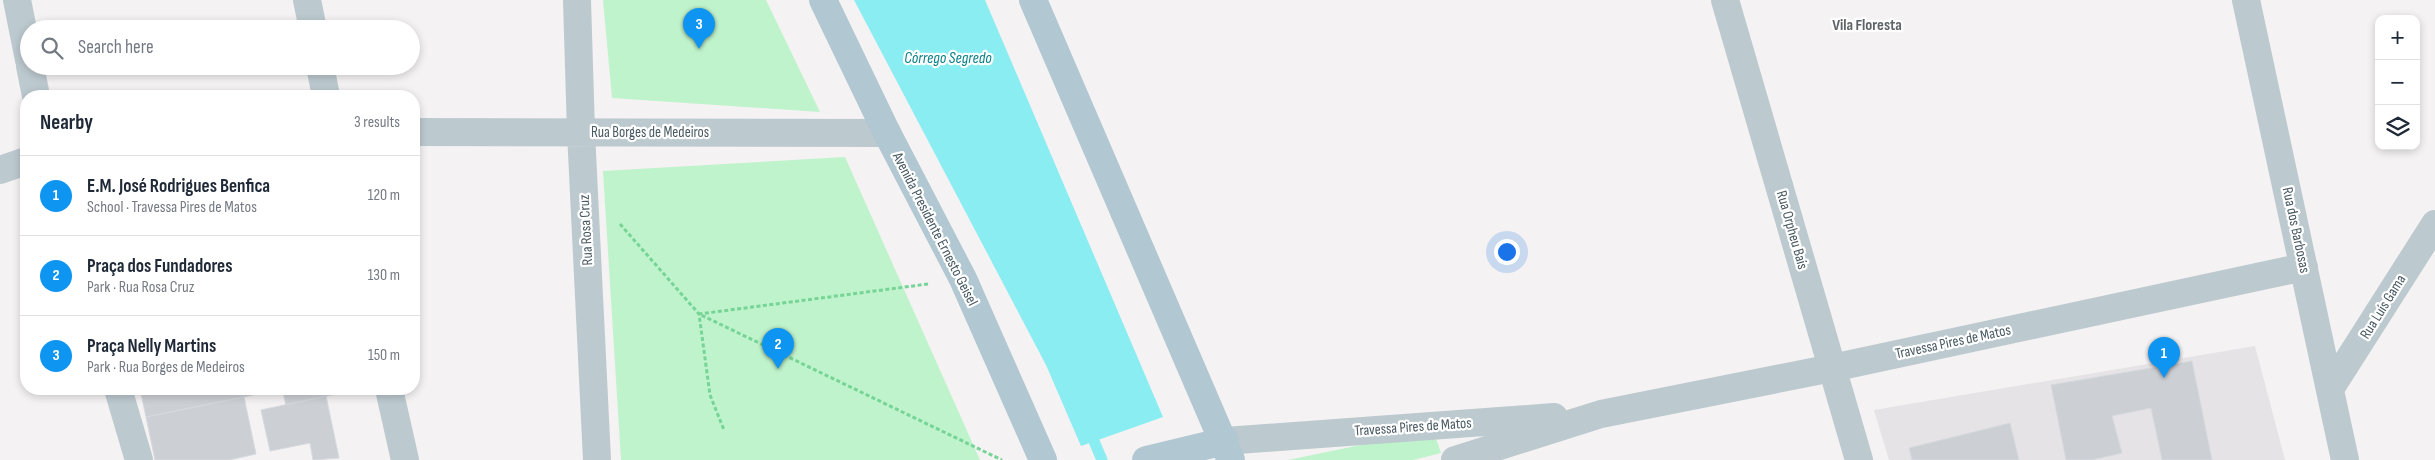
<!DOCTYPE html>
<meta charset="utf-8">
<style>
:root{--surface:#fff;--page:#f2f2f3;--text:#1f2937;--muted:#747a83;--line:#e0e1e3;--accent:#0e95f2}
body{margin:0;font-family:"Sofia Sans Condensed",sans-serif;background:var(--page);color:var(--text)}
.controls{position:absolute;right:15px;top:15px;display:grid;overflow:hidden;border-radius:10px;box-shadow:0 2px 8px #0003}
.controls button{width:45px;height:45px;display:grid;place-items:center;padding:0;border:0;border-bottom:1px solid var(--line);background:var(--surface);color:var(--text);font:25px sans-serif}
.you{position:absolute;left:1506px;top:251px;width:18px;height:18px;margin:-12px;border:4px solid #fff;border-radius:50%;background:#1a73e8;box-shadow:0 0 0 8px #1a73e833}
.badge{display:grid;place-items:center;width:32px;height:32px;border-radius:50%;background:var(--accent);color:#fff;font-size:16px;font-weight:700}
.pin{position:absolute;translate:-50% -41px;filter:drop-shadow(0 1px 2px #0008)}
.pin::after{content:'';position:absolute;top:26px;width:18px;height:15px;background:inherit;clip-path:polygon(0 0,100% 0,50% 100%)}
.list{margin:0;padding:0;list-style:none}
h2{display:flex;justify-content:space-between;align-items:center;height:65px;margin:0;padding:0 20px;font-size:21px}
h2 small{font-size:16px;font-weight:400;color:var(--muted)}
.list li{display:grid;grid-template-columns:32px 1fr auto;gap:15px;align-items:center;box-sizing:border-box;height:80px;padding:0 20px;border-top:1px solid var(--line)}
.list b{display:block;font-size:19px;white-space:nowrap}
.list p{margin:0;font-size:16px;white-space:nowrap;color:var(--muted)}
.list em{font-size:16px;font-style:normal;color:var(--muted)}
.icon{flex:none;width:28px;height:28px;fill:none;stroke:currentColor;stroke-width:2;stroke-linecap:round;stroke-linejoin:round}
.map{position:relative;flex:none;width:2435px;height:460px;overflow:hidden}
.search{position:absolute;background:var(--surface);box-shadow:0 2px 8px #0003;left:20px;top:20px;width:400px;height:55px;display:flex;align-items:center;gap:12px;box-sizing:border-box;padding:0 18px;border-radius:28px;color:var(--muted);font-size:19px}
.panel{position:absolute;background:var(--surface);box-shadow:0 2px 8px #0003;left:20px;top:90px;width:400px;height:305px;border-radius:20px}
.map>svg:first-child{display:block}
</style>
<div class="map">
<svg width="2435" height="460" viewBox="0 0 2435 460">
<rect width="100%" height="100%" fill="#f4f2f2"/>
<path fill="#e5e3e5" d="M 2255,346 L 2285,460 L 1889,460 L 1874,410 Z"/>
<path fill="#bff3cb" d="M 603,0 L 766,0 L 820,112 L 612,98 Z
M 845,157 L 980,460 L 621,460 L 603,171 Z
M 1433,430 L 1441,453 L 1413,460 L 1288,460 Z"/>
<path fill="#8aedf2" d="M 854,0 L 985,0 L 1163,417 L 1081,446 L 1046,365 Z"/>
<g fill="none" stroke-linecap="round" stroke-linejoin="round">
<path stroke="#8aedf2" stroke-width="11" d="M 1088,427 L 1102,460"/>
</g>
<path fill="#ccd0d5" stroke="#d6d9de" d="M 2192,361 L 2212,460 L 2162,460 L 2151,408 L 2112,416 L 2122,453 L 2092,460 L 2066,460 L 2051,385 Z
M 140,389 L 242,389 L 244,397 L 146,417 Z
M 242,389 L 280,389 L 244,397 Z
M 282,389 L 340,389 L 341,393 L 286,405 Z
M 326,396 L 339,458 L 313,460 L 310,443 L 270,451 L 261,410 Z
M 244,397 L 256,454 L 229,460 L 155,460 L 146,417 Z
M 2010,423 L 2019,460 L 1912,460 L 1909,448 Z"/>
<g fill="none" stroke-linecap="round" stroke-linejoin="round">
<path stroke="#75d496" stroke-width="3" stroke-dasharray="4 2.5" stroke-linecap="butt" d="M 620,224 L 699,314 L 710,395 L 724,430
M 928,284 L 699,314 L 1002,460"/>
<path stroke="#bcc9cf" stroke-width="28" d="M 17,0 L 29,60
M 307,0 L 313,29
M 577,0 L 581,132 L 597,460
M 1725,0 L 1859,460
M 2246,0 L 2345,460
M 30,66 L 36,96
M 320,66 L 326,96
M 414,132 L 887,133
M 0,170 L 26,161
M 118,389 L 139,460
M 389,389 L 405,460
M 2330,389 L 2435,224
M 1225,441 L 1554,417
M 1455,460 L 1601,414 L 1832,368 L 2304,267"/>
<path stroke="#b1c7d2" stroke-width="28" d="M 823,0 L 887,133 L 963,279 L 1043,460
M 1033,0 L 1231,460
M 1146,460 L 1225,441"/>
</g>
<g text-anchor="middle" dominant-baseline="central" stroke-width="4.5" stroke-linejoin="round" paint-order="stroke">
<g font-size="15" fill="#485961" stroke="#fff">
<text x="650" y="132">Rua Borges de Medeiros</text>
<text transform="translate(935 229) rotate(63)">Avenida Presidente Ernesto Geisel</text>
<text transform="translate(586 230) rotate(-93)">Rua Rosa Cruz</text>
<text transform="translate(1792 230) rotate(74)">Rua Orpheu Baís</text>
<text transform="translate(2296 230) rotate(78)">Rua dos Barbosas</text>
<text transform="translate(2383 307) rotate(-58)">Rua Luís Gama</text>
<text transform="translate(1953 342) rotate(-12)">Travessa Pires de Matos</text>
<text transform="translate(1413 427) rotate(-4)">Travessa Pires de Matos</text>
</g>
<g font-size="16" font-weight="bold" fill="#5e6468" stroke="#fff">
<text x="1867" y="25">Vila Floresta</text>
</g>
<g font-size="16" font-style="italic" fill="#078087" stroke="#fff">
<text x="948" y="58">Córrego Segredo</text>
</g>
</g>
</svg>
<div class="controls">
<button>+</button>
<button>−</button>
<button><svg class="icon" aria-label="layers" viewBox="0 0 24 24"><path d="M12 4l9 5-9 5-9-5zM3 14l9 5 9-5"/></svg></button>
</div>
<div class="you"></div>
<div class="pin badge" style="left:2164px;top:378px">1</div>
<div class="pin badge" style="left:778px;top:369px">2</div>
<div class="pin badge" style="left:699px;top:49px">3</div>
<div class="search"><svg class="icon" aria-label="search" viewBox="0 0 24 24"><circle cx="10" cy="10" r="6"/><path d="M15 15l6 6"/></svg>Search here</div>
<section class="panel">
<h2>Nearby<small>3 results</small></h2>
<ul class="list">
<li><span class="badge">1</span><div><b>E.M. José Rodrigues Benfica</b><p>School · Travessa Pires de Matos</p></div><em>120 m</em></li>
<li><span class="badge">2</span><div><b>Praça dos Fundadores</b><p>Park · Rua Rosa Cruz</p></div><em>130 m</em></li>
<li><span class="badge">3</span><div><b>Praça Nelly Martins</b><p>Park · Rua Borges de Medeiros</p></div><em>150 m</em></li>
</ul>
</section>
</div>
